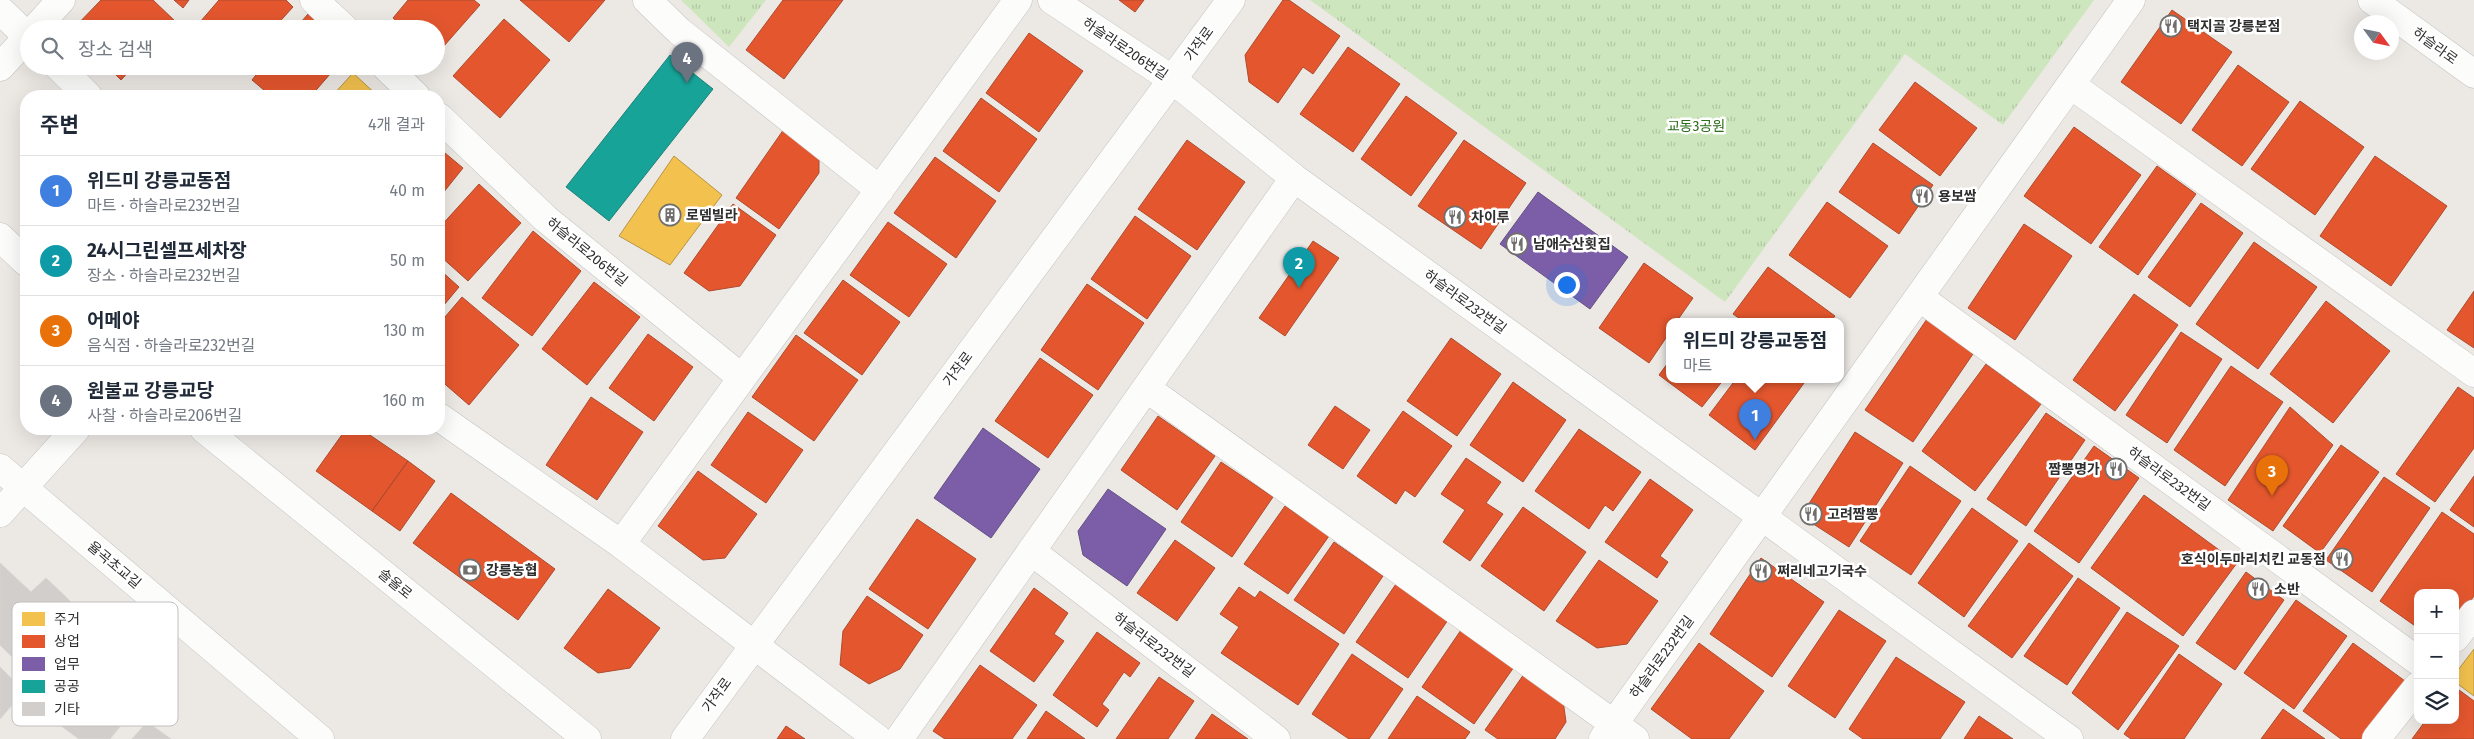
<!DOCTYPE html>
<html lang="ko">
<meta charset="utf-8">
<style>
:root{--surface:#fff;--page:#f6f6f7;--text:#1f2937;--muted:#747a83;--line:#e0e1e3;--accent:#706f6e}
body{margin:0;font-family:"Fira Sans","Noto Sans KR",sans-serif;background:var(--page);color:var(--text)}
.controls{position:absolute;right:15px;bottom:15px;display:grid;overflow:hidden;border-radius:10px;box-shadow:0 5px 20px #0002}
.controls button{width:45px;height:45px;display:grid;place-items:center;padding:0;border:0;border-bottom:1px solid var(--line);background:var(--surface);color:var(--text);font:25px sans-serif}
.compass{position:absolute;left:2354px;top:15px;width:45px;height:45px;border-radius:50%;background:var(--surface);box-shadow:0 5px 20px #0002;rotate:123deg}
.you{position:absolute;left:1566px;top:284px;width:18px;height:18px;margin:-12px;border:4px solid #fff;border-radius:50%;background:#1a73e8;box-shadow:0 0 0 8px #1a73e833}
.badge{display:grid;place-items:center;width:32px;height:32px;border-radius:50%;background:var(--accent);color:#fff;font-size:16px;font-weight:700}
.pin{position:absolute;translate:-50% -41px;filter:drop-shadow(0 1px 2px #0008)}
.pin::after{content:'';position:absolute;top:26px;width:18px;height:15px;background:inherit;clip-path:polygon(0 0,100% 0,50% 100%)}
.popup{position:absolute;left:1666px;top:318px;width:178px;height:65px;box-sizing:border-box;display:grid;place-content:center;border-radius:10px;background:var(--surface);filter:drop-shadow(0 1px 4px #0005);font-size:16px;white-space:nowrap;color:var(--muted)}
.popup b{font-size:19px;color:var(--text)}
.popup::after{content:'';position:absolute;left:50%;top:100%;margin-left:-10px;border:10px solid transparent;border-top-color:var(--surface)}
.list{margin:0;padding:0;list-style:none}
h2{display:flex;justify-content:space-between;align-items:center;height:65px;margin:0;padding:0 20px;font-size:21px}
h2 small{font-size:16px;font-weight:400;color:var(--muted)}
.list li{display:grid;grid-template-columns:32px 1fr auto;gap:15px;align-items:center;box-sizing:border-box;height:70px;padding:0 20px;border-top:1px solid var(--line)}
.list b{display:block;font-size:19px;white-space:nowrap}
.list p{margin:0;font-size:16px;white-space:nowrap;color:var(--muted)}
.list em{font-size:16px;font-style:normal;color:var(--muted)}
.icon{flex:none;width:28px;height:28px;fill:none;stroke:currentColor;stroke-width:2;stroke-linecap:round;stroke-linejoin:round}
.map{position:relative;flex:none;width:2474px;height:739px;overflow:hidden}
.search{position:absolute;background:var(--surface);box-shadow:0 5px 20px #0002;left:20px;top:20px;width:425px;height:55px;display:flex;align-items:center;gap:12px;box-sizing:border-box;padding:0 18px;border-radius:28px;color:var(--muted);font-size:19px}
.panel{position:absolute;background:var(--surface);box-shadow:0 5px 20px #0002;left:20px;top:90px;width:425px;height:345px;border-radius:20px}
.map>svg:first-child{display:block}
</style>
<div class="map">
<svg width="2474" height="739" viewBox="0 0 2474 739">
<defs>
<pattern id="park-tufts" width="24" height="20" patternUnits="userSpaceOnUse" patternTransform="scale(1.25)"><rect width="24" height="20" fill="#cee6be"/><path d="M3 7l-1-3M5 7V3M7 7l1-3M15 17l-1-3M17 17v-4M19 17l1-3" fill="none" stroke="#b1c6a4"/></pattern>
</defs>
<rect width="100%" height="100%" fill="#ece8e4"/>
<path fill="url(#park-tufts)" d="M 681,0 L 766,0 L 729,47 Z
M 1310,0 L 2094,0 L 2003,125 L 1905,54 L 1725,302 Z"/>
<path fill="#f2c14e" stroke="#b79544" d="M 353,73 L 378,96 L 332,96 Z
M 674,156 L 722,195 L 670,265 L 619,236 Z
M 2474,649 L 2474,696 L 2455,682 L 2455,674 Z"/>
<path fill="#e4572e" stroke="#ad4b2e" d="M 101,0 L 153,0 L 176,22 L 170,29 L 73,29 Z
M 174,0 L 189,0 L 183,8 Z
M 219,0 L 286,0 L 293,7 L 273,29 L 194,29 Z
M 408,0 L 474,0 L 480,5 L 436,55 L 436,29 L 406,29 L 393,18 Z
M 520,0 L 605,0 L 569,42 Z
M 783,0 L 843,0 L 784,79 L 746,50 Z
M 1119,0 L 1144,0 L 1135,12 Z
M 1283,0 L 1289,0 L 1340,36 L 1313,74 L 1303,67 L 1278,103 L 1249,82 L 1245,55 Z
M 2172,10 L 2232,52 L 2181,124 L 2121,82 Z
M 308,14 L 326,29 L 295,29 Z
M 504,19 L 550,60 L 500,118 L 453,76 Z
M 1029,33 L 1083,71 L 1039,132 L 986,93 Z
M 1348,47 L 1400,84 L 1353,152 L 1300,114 Z
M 2238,65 L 2289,102 L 2242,166 L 2192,130 Z
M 107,66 L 134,66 L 121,80 Z
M 263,66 L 337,66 L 311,96 L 271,96 L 252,80 Z
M 1915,82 L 1977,128 L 1940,176 L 1879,130 Z
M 1406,96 L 1457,133 L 1411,196 L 1361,159 Z
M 981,98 L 1037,139 L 999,192 L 943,151 Z
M 2300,101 L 2364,147 L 2315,215 L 2251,169 Z
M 2074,127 L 2141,175 L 2091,244 L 2024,196 Z
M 784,129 L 819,154 L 819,173 L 779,229 L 736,198 Z
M 1187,140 L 1245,182 L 1197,250 L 1138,209 Z
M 1464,140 L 1526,183 L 1481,249 L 1418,206 Z
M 1873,143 L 1933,185 L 1899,234 L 1839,192 Z
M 439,148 L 463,168 L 439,198 Z
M 2375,156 L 2447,206 L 2391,286 L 2320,236 Z
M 935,157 L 996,201 L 956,258 L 894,213 Z
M 2157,166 L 2196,194 L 2138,275 L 2099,247 Z
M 479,184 L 521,223 L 468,281 L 439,255 L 439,228 Z
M 1827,202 L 1888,246 L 1850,298 L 1789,255 Z
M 2201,203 L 2243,233 L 2190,307 L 2148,277 Z
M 733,204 L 776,235 L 740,286 L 709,291 L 684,273 Z
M 1135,216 L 1191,256 L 1147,319 L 1091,279 Z
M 888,222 L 947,264 L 909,317 L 850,275 Z
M 2024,224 L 2072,256 L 2015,340 L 1968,308 Z
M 533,231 L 581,271 L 532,336 L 482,298 Z
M 1313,241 L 1339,258 L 1285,336 L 1259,318 Z
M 2254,242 L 2317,287 L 2258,369 L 2196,324 Z
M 1644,263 L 1693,298 L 1677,321 L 1670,321 L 1670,332 L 1649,363 L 1599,328 Z
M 1768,267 L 1835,316 L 1831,321 L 1743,321 L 1733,314 Z
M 439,269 L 459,287 L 439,311 Z
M 843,280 L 900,322 L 862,375 L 804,333 Z
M 594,282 L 640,317 L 587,385 L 542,349 Z
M 1087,284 L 1144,323 L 1098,390 L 1041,350 Z
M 2474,291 L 2474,348 L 2447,330 Z
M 2134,294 L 2178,325 L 2115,411 L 2073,380 Z
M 462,297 L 519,345 L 469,405 L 439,379 L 439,324 Z
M 2326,301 L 2390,351 L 2333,423 L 2270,374 Z
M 1927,319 L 1975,351 L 1913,442 L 1865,410 Z
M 2181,332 L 2222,359 L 2167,443 L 2126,415 Z
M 648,334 L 693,367 L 654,421 L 609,388 Z
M 796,335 L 858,380 L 814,441 L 752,397 Z
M 1451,338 L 1501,374 L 1457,436 L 1407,401 Z
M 1040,358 L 1093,395 L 1048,458 L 995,421 Z
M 1670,360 L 1670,379 L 1724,379 L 1702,407 L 1659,375 Z
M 1986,364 L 2041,404 L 1975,491 L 1922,451 Z
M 2231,366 L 2283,402 L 2225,486 L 2174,450 Z
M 1736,379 L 1807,379 L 1755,450 L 1709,415 Z
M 1513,382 L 1566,420 L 1523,482 L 1470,445 Z
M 2458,387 L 2474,398 L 2474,448 L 2435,502 L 2396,474 Z
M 591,397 L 643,432 L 597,500 L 546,465 Z
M 1335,406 L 1370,430 L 1343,469 L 1308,445 Z
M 2290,407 L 2333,445 L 2273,531 L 2228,500 Z
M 1403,411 L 1452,446 L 1415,497 L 1405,490 L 1396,504 L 1357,476 Z
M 748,412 L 803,450 L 766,503 L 711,465 Z
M 2046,413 L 2085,440 L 2026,526 L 1987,499 Z
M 1158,416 L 1215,456 L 1177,510 L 1121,470 Z
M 346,429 L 361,429 L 408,461 L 372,511 L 316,471 Z
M 1579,429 L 1641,472 L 1613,511 L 1605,505 L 1589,529 L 1535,491 Z
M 1855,432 L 1903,463 L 1849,547 L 1801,516 Z
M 2341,445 L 2379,472 L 2320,553 L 2283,526 Z
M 2094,446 L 2139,478 L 2079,563 L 2034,531 Z
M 1466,458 L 1501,482 L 1486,503 L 1503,514 L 1470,561 L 1443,542 L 1465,510 L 1441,494 Z
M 408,461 L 435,481 L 400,531 L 372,511 Z
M 1221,462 L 1273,497 L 1232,557 L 1181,522 Z
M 1910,466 L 1961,501 L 1911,575 L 1860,541 Z
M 698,471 L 757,514 L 725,558 L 703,560 L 658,526 Z
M 2474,476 L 2474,527 L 2450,510 Z
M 2384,477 L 2430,508 L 2372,592 L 2326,560 Z
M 1650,479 L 1693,510 L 1660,556 L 1668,562 L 1657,578 L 1605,542 Z
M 451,493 L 555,569 L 518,620 L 413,543 Z
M 2144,495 L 2237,563 L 2183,636 L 2091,568 Z
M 1285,506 L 1329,536 L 1288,594 L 1244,564 Z
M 1523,507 L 1586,552 L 1544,611 L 1481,566 Z
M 1972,508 L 2018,541 L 1964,617 L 1918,583 Z
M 2442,512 L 2474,534 L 2474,596 L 2455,622 L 2455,593 L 2418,593 L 2418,628 L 2380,601 Z
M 917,519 L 976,559 L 928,629 L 869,589 Z
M 1175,540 L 1215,568 L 1177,621 L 1137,593 Z
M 1334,542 L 1383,576 L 1344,634 L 1294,600 Z
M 2029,543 L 2073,576 L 2012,658 L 1968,626 Z
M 1761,558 L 1824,602 L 1772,677 L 1710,634 Z
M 1599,560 L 1658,601 L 1627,644 L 1597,648 L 1556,621 Z
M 2246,572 L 2284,600 L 2235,670 L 2196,643 Z
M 2078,578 L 2120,608 L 2067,685 L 2024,656 Z
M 1396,584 L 1448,620 L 1408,678 L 1356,642 Z
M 1239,587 L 1255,598 L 1260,591 L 1339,644 L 1298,705 L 1221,653 L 1239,627 L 1220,614 Z
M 1034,588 L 1068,613 L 1054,634 L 1064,641 L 1034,682 L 990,651 Z
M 608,589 L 660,628 L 630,668 L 598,673 L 564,648 Z
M 867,596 L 923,635 L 900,669 L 869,684 L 840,665 L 843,631 Z
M 2296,600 L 2347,636 L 2294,709 L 2244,673 Z
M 1839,610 L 1886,641 L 1835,718 L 1788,686 Z
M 2127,612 L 2179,646 L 2118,730 L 2072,693 Z
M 1461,630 L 1514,667 L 1474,724 L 1422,687 Z
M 1097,632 L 1140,663 L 1130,677 L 1124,672 L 1102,704 L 1109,710 L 1097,727 L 1053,695 Z
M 1699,643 L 1764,691 L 1729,739 L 1692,739 L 1651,709 Z
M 2353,643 L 2405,681 L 2363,739 L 2341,739 L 2303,711 Z
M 1352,654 L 1403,689 L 1369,739 L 1349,739 L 1312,714 Z
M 2179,654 L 2222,684 L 2184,739 L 2131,739 L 2124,734 Z
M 1896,657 L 1965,702 L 1940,739 L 1863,739 L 1849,729 Z
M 980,665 L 1037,705 L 1012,739 L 945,739 L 933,731 Z
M 1524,674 L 1563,700 L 1566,722 L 1555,739 L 1498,739 L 1485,730 Z
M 1159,677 L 1194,701 L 1168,739 L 1116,739 Z
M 2455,687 L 2474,701 L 2474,739 L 2412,739 L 2426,720 L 2455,720 Z
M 1417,696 L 1470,732 L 1465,739 L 1388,739 Z
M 2283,709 L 2325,739 L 2261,739 Z
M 1046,711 L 1085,739 L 1027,739 Z
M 1212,714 L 1248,739 L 1195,739 Z
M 1979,716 L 2013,739 L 1964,739 Z
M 786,726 L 805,739 L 777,739 Z"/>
<path fill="#7b5ea7" stroke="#645083" d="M 1538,192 L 1628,257 L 1590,309 L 1500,244 Z
M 983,428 L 1040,469 L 991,538 L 934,498 Z
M 1108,489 L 1166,529 L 1127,586 L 1083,555 L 1078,531 Z"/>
<path fill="#17a398" stroke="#1e8078" d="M 670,55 L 713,89 L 609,221 L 566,187 Z"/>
<path fill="#d1cecb" stroke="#d7d4d0" d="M 0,563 L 31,592 L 46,578 L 93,623 L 37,681 L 0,645 Z
M 95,636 L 154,684 L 110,739 L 79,739 L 42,712 Z
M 0,667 L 24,691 L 0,719 Z
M 147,722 L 171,739 L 132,739 Z"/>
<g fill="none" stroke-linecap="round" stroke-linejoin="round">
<g stroke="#c5c4c5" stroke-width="29">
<path id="minor" d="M 314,0 L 345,29
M 647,0 L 679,31 L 880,190
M 1052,0 L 1173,80 L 1294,178 L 2069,739
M 0,10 L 29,38
M 35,29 L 61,0
M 58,66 L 88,96
M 385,66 L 416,96
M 0,67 L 29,36
M 2071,85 L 2474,373
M 439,117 L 546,219 L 742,378
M 1919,297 L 2418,661
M 1146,388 L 1635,739
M 439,417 L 621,544 L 878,739
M 0,468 L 320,739
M 0,513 L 76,429
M 621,544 L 1018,0
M 1031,551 L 1276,739
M 2455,638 L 2474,614
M 899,739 L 1294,178
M 1603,739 L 2131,0
M 2376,739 L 2418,686"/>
</g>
<g stroke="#c5c4c5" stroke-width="29">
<path id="tertiary" d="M 2372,0 L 2474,74
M 0,237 L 26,262
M 204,429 L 587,739
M 685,739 L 1231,0"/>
</g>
<use href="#minor" stroke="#fcfcfb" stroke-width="28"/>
<use href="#tertiary" stroke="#fcfcfb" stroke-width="28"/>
</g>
<defs>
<g id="restaurant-ring" transform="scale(1.125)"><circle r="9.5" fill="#fff" stroke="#706f6e" stroke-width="1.5"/><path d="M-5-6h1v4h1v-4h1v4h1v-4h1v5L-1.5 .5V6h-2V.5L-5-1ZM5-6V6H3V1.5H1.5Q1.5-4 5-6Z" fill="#706f6e"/></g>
<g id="building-ring" transform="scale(1.125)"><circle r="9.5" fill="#fff" stroke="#706f6e" stroke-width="1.5"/><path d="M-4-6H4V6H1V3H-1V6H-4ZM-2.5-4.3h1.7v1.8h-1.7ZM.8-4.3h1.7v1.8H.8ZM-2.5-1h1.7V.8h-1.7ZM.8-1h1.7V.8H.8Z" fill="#706f6e"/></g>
<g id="bank-ring" transform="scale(1.125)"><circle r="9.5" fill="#fff" stroke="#706f6e" stroke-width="1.5"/><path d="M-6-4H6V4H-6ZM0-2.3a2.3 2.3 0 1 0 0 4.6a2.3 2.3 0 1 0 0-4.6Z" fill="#706f6e"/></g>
</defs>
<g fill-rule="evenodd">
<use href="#restaurant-ring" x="2171" y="26"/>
<use href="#restaurant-ring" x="1922" y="196"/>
<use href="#building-ring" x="670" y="215"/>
<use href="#restaurant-ring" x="1455" y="217"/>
<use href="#restaurant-ring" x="1517" y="244"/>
<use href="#restaurant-ring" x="2116" y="469"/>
<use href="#restaurant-ring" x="1811" y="514"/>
<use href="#restaurant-ring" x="2342" y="559"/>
<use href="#bank-ring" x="470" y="570"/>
<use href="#restaurant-ring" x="1761" y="571"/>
<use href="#restaurant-ring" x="2258" y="589"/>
</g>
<g text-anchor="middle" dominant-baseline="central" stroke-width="5" stroke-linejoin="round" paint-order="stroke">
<g font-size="14" font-weight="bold" fill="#2e2e2e" stroke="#fff" text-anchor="start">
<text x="2187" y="26">택지골 강릉본점</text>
<text x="1938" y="196">용보쌈</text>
<text x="686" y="215">로뎀빌라</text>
<text x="1471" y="217">차이루</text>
<text x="1533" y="244">남애수산횟집</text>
<text x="2100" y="469" text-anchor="end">짬뽕명가</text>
<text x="1827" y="514">고려짬뽕</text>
<text x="2326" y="559" text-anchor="end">호식이두마리치킨 교동점</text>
<text x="486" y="570">강릉농협</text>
<text x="1777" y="571">쩌리네고기국수</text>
<text x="2274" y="589">소반</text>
</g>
<g font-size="14" fill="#2e2e2e" stroke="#fff">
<text transform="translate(1199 44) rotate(-54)">가작로</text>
<text transform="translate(2435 46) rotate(36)">하슬라로</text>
<text transform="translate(1125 49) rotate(34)">하슬라로206번길</text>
<text transform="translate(587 252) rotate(39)">하슬라로206번길</text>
<text transform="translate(1465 302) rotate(36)">하슬라로232번길</text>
<text transform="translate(958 369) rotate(-53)">가작로</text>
<text transform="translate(2169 479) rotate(36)">하슬라로232번길</text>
<text transform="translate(114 565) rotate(40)">율곡초교길</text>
<text transform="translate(395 584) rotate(39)">솔올로</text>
<text transform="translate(1154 645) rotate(37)">하슬라로232번길</text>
<text transform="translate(1662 657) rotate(-54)">하슬라로232번길</text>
<text transform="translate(717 695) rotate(-54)">가작로</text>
</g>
<g font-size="14" fill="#2c6e1b" stroke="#fff">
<text x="1696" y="126">교동3공원</text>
</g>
</g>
<rect x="12" y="602" width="166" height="124" rx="8" fill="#fff" stroke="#c0c0c0" stroke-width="1"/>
<rect x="22" y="612" width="23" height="14" fill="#f2c14e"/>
<rect x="22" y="635" width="23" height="13" fill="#e4572e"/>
<rect x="22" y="657" width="23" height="14" fill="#7b5ea7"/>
<rect x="22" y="680" width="23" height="13" fill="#17a398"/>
<rect x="22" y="702" width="23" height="14" fill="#d1cecb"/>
<g font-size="14" fill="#2e2e2e">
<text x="54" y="624">주거</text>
<text x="54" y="646">상업</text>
<text x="54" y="669">업무</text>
<text x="54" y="691">공공</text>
<text x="54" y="714">기타</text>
</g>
</svg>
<div class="controls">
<button>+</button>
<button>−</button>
<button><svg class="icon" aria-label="layers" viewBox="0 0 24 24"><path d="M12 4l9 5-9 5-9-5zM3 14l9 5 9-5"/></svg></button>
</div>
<svg class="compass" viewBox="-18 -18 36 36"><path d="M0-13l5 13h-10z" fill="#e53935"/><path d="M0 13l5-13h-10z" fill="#747a83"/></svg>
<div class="you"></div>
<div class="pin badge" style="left:1755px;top:440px;background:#3f7fe0">1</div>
<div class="popup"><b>위드미 강릉교동점</b>마트</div>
<div class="pin badge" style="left:1299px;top:288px;background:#0f9aa8">2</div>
<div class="pin badge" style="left:2272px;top:496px;background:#e8710a">3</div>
<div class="pin badge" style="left:687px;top:83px;background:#6b7280">4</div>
<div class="search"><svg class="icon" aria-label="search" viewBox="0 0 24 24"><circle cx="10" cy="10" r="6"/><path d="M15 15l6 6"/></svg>장소 검색</div>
<section class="panel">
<h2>주변<small>4개 결과</small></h2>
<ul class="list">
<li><span class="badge" style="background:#3f7fe0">1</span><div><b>위드미 강릉교동점</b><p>마트 · 하슬라로232번길</p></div><em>40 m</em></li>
<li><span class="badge" style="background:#0f9aa8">2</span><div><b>24시그린셀프세차장</b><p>장소 · 하슬라로232번길</p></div><em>50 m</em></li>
<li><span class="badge" style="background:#e8710a">3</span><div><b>어메야</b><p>음식점 · 하슬라로232번길</p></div><em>130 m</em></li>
<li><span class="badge" style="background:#6b7280">4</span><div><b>원불교 강릉교당</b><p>사찰 · 하슬라로206번길</p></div><em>160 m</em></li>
</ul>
</section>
</div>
